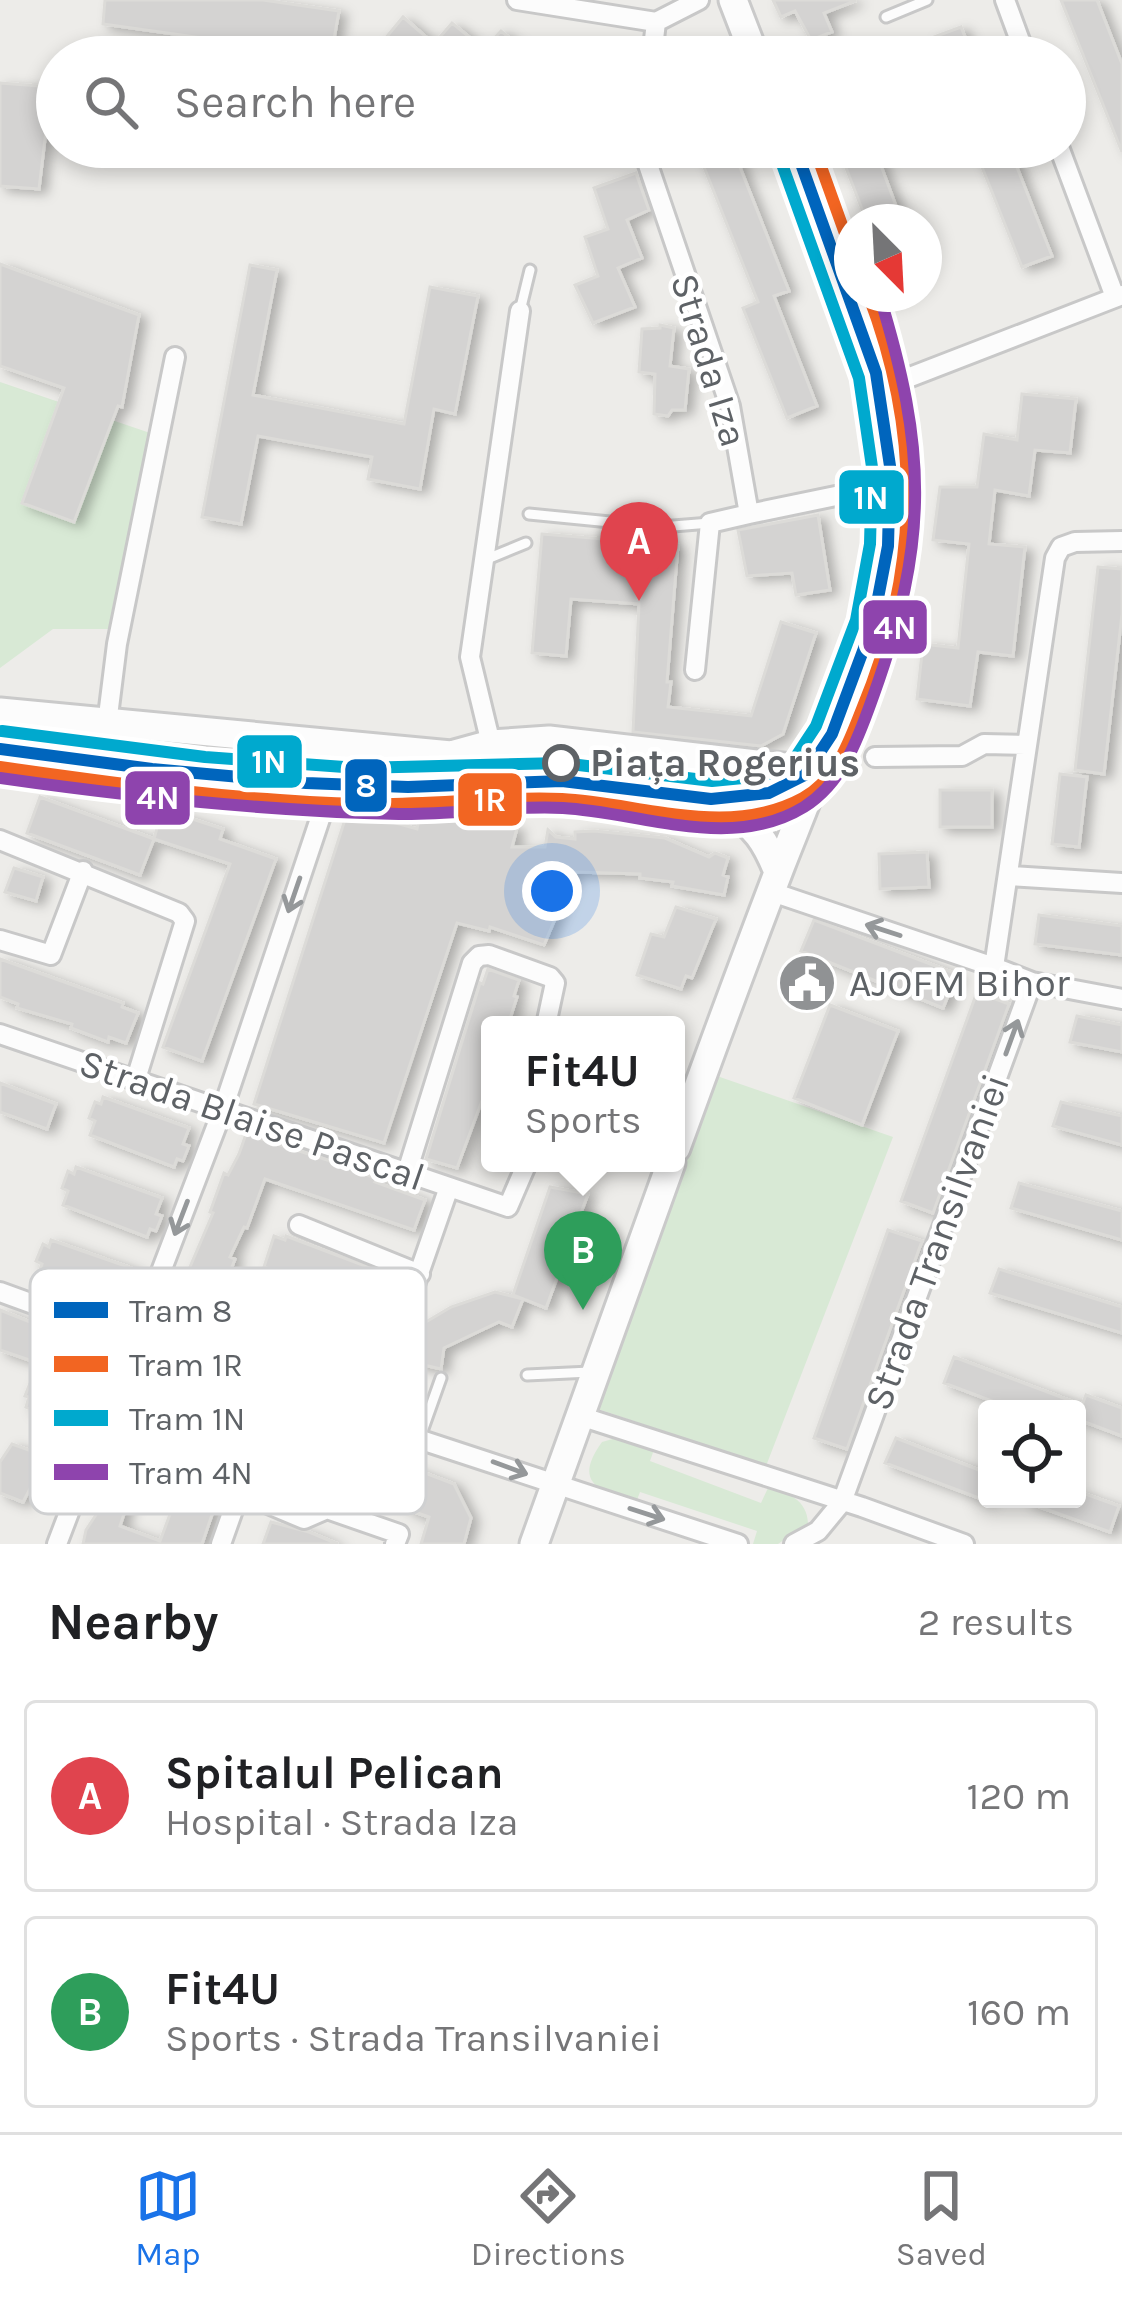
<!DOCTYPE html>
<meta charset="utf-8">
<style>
:root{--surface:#fff;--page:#f6f6f6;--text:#202124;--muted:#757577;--line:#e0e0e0;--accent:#1a73e8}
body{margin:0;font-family:Karla,sans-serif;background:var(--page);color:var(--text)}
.controls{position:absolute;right:36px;bottom:36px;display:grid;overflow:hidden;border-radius:12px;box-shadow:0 6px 18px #0003}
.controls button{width:108px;height:108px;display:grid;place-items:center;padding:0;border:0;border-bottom:3px solid var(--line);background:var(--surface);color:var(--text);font:60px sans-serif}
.compass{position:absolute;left:834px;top:204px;width:108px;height:108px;border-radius:50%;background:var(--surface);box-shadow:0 6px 18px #0003;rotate:156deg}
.you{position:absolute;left:552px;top:891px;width:42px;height:42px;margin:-30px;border:9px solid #fff;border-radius:50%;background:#1a73e8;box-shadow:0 0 0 18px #1a73e833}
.badge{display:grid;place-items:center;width:78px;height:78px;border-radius:50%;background:var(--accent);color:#fff;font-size:39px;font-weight:700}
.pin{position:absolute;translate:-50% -99px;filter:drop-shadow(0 3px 6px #0008)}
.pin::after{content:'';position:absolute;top:63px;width:42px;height:36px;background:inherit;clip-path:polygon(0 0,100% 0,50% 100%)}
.popup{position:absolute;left:481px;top:1016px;width:204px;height:156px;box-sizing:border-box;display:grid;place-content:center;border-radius:12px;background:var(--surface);filter:drop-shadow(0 3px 9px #0005);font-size:39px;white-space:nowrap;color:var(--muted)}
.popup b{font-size:45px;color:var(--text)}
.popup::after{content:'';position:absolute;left:50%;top:100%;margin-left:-24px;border:24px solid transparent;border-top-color:var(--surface)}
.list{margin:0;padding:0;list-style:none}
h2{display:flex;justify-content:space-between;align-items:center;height:156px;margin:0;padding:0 48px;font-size:51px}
h2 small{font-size:39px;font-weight:400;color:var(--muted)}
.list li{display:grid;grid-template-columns:78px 1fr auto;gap:36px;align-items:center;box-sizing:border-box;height:192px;margin:0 24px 24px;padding:0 24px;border:3px solid var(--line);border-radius:12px}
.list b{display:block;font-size:45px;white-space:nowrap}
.list p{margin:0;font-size:39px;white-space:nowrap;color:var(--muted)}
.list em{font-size:39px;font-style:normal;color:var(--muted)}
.icon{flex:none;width:66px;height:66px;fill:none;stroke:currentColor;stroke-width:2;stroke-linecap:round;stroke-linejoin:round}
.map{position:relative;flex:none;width:1122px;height:1544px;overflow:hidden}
.search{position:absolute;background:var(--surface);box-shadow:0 6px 18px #0003;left:36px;right:36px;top:36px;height:132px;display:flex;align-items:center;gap:30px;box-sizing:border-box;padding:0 42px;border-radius:66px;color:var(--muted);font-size:45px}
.sheet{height:588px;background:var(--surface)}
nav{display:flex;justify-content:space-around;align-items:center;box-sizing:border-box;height:168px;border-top:3px solid var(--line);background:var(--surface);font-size:33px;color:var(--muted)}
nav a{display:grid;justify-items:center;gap:6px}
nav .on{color:var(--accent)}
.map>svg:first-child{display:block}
</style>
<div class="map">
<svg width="1122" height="1544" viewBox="0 0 1122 1544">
<defs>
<filter id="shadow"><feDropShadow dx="7" dy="4" stdDeviation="6" flood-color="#0004"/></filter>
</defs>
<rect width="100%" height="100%" fill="#edece9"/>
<path fill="#d8e9d5" d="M 0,382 L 156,435 L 118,629 L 53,629 L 0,668 Z
M 717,1076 L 893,1137 L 766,1466 L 595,1408 Z
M 623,1436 L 656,1444 L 650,1461 L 761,1503 L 768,1488 C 788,1492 807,1500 808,1523 L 778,1544 L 753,1544 L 757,1531 L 640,1492 L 635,1505 C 600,1490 572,1484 602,1442 Z"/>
<path fill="#d4d3d2" stroke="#dcdbd8" stroke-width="3" filter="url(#shadow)" d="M 105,0 L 263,0 L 339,11 L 331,56 L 103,24 Z
M 773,0 L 855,0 L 855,1 L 824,13 L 832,32 L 811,40 L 795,11 L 781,17 Z
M 1061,0 L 1097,0 L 1122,64 L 1122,152 Z
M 403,17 L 434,44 L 452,23 L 484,49 L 501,31 L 533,57 L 370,57 Z
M 961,27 L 973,57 L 939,57 L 931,38 Z
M 0,83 L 40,86 L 38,98 L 49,106 L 39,189 L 0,186 Z
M 696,147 L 732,147 L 789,291 L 774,296 L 817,406 L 787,418 L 743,308 L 758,302 Z
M 838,147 L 874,147 L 902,222 L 867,222 Z
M 974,147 L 1009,147 L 1052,256 L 1022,267 Z
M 636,173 L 649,210 L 627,220 L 642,258 L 618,268 L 635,307 L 593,323 L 575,285 L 598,276 L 585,237 L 608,229 L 594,188 Z
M 0,264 L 139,315 L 122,407 L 118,406 L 74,522 L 22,503 L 64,388 L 0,366 Z
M 250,265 L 277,270 L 253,395 L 404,424 L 430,287 L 478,296 L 455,414 L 434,409 L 420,489 L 368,479 L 372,457 L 258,436 L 241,524 L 202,517 Z
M 660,325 L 674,328 L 670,366 L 689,369 L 685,410 L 672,410 L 668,416 L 654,414 L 655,374 L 639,372 L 642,329 L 660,328 Z
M 1022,394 L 1076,399 L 1070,453 L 1035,450 L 1029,496 L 995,490 L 989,544 L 1025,547 L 1013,656 L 978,652 L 970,706 L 917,699 L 923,644 L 958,648 L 969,544 L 933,540 L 940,487 L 977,487 L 984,434 L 1017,440 Z
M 818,515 L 830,590 L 796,595 L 792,573 L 747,576 L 738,530 Z
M 542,534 L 678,545 L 667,682 L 671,682 L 668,707 L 751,716 L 781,622 L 816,633 L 783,734 L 761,746 L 633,732 L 639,604 L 571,599 L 566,656 L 532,653 Z
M 1098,567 L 1122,569 L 1122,614 L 1104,774 L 1075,770 Z
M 1060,774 L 1087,777 L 1079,847 L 1052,844 Z
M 940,790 L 992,790 L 992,827 L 940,827 Z
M 40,797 L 154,839 L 140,875 L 27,833 Z
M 162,809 L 223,829 L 220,839 L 276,859 L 202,1061 L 163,1047 L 230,864 L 154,839 Z
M 348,810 L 417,829 L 421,810 L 517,828 L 512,847 L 545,847 L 548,830 L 556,837 L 575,839 L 575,832 L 594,831 L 665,838 L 709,857 L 715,853 L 728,858 L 723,875 L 728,877 L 724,895 L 672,886 L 673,882 L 640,878 L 640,874 L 575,872 L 544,945 L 490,927 L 489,931 L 457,923 L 384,1143 L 254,1104 Z
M 927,852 L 929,887 L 880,889 L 879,854 Z
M 14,868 L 43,877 L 36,901 L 5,892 Z
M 676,907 L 716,919 L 692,978 L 686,976 L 681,989 L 637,975 L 651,934 L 664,937 Z
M 1039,915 L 1122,926 L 1122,955 L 1035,944 Z
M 814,920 L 957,974 L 943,1008 L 801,951 Z
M 0,959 L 123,1003 L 122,1007 L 138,1013 L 126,1043 L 109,1037 L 108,1042 L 71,1028 L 72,1024 L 17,1008 L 18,1004 L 0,997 Z
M 488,969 L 519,980 L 514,996 L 517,997 L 508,1025 L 490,1025 L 490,1079 L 457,1168 L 426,1159 L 480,983 L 483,984 Z
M 977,992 L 1009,1004 L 933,1213 L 901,1201 Z
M 830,1005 L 898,1031 L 862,1125 L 794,1098 Z
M 1077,1016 L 1122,1025 L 1122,1052 L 1070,1042 Z
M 0,1083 L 56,1104 L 47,1129 L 0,1112 Z
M 103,1097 L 189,1128 L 183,1144 L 189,1146 L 183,1161 L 177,1159 L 174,1167 L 90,1135 L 95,1121 L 89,1118 L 95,1102 L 101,1104 Z
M 1061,1102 L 1122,1116 L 1122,1145 L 1053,1126 Z
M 246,1134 L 346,1166 L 377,1179 L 375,1182 L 425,1200 L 414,1230 L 265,1179 L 247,1228 L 244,1227 L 230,1257 L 235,1259 L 215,1312 L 255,1327 L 245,1356 L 175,1330 L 183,1310 L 188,1282 L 184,1281 L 213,1213 L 210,1212 L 224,1173 L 228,1175 L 239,1154 Z
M 76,1167 L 162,1198 L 156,1214 L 162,1216 L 156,1231 L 150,1229 L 147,1237 L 63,1205 L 68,1191 L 62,1188 L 68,1171 L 74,1174 Z
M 1019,1183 L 1122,1211 L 1122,1240 L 1011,1208 Z
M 550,1187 L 588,1194 L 546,1308 L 513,1295 Z
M 888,1230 L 922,1241 L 847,1449 L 814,1438 Z
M 274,1236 L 285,1240 L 286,1236 L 368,1267 L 366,1270 L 376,1274 L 365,1305 L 354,1301 L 353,1305 L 272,1274 L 273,1270 L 264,1267 Z
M 51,1240 L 137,1270 L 130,1287 L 137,1289 L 131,1304 L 125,1301 L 122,1310 L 37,1278 L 42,1264 L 36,1261 L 43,1244 L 49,1247 Z
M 999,1269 L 1122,1307 L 1122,1333 L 990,1293 Z
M 495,1292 L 523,1299 L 512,1327 L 499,1322 L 444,1348 L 441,1369 L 402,1360 L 414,1329 L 451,1307 Z
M 0,1310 L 68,1337 L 61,1366 L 74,1370 L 70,1379 L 73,1380 L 56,1419 L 26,1407 L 29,1397 L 25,1396 L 38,1363 L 0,1350 Z
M 283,1329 L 399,1369 L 384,1404 L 271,1365 Z
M 954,1357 L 1082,1405 L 1086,1395 L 1122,1408 L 1122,1436 L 1077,1419 L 1077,1409 L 1013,1409 L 944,1383 Z
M 151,1364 L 206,1381 L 220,1390 L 219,1394 L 249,1406 L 202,1544 L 83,1544 L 86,1530 L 107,1498 L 96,1495 L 103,1474 L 100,1472 L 113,1436 L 117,1437 L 123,1420 L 153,1431 L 138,1487 L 133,1486 L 120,1526 L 160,1541 L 204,1423 L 139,1394 Z
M 292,1423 L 355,1448 L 374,1450 L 375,1454 L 454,1484 L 471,1518 L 464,1544 L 421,1544 L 429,1517 L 409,1510 L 410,1507 L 309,1474 L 301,1499 L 265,1487 L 273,1452 L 281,1435 L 288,1438 Z
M 896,1438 L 987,1473 L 987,1501 L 885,1463 Z
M 12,1444 L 43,1455 L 39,1464 L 42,1466 L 23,1502 L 0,1493 L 0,1462 Z
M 1077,1491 L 1119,1506 L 1110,1532 L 1023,1501 L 1077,1499 Z
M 271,1522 L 309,1532 L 338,1544 L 263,1544 Z"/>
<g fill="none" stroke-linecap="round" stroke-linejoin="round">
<g stroke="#c8c8c8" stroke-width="15">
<path id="lane" d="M 886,17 L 927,0
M 520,311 L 530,270
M 529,514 L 661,527 L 710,523
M 487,559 L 526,543
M 527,1375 L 590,1372
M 420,1437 L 441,1378"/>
</g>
<g stroke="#c8c8c8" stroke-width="24">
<path id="street" d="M 517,0 L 656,22 L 699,0
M 1005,0 L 1026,57
M 652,57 L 656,22
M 642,147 L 730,406 L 749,514 L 884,486
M 1059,147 L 1115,297
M 874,391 L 1122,295
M 1122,541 L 1075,542 L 1061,547 L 1055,558 L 994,967 L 1032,982 L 1122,999
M 695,670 L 710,523 L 749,514
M 107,724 L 117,644 L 175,357
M 491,744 L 470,657 L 520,311
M 875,757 L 962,756 L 984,744 L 1025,745
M 0,840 L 179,913 L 185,921 L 135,1082
M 1010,876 L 1122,883
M 772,892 L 994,967
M 0,940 L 51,955 L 83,871
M 0,1034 L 508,1207 L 527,1163
M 407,1172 L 472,963 L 479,956 L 489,955 L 550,977 L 555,983 L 546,1025
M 299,1225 L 420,1274
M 0,1292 L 275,1392 L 738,1544
M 250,1383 L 271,1322 L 278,1315 L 287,1315 L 392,1351 L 449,1187
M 580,1416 L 862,1507 L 964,1544
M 240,1492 L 304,1519 L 327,1509 L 399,1534 L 395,1544
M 57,1544 L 223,1109 L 344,747
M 221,1544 L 275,1392
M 794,1544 L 818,1531 L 842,1502 L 1032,982"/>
</g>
<g stroke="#cacaca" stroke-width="33">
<path id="secondary" d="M 733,0 L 755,57
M 0,712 L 451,755 L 491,744 L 549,740 L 818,771
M 491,744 L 523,771 L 585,790 L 802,812
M 726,810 C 755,823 767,844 778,872
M 676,1148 C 710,1054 745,959 781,865 C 831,738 896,590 883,452 C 874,345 827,246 789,147
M 534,1544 L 671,1163"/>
</g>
<use href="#lane" stroke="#fcfcfc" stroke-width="9"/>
<use href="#street" stroke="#fcfcfc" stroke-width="18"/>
<use href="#secondary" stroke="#fcfcfc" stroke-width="27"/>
<g stroke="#fff" stroke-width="21">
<path id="tram-1" d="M 0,749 L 152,769 L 306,783 L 408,787 L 562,781 L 711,799 L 769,793 L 805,775 L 832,734 L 873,624 L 888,546 L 890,466 L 876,373 L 795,147"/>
</g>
<g stroke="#fff" stroke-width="21">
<path id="tram-2" d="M 814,147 L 852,253
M 0,767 C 120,784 240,801 362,804 C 428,806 495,796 562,799 C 640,803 728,839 803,798 C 836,780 849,742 862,709 C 920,569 922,435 868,294"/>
</g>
<g stroke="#fff" stroke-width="21">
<path id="tram-3" d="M 2,731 L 205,757 L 358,768 L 562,763 L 712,781 L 764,776 L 793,761 L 816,726 L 856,620 L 870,544 L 872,467 L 859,378 L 778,153"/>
</g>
<g stroke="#fff" stroke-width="21">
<path id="tram-4" d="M 0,778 C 132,797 265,811 399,814 C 454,815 508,805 563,808 C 640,812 731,852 804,807 C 844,782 859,736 874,694 C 929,540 927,450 879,294"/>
</g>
<use href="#tram-1" stroke="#0065bd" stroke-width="12"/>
<use href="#tram-2" stroke="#f26522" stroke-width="12"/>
<use href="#tram-3" stroke="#00a9ce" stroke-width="12"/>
<use href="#tram-4" stroke="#8e44ad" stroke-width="12"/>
</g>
<defs><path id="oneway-shaft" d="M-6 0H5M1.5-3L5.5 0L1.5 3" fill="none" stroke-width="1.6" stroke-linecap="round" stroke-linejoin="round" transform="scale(3)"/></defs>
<g stroke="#95989a">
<use href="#oneway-shaft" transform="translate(294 895) rotate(109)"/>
<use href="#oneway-shaft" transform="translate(883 930) rotate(-162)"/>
<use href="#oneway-shaft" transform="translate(1012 1037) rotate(-70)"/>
<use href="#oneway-shaft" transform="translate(181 1218) rotate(111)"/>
<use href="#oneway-shaft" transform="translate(510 1468) rotate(20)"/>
<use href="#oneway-shaft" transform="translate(647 1514) rotate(18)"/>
</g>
<defs>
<g id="civic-disc" transform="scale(3)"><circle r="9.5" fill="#909294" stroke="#fff"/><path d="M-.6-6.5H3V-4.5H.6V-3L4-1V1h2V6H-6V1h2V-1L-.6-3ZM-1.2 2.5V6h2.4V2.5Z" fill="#fff"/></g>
</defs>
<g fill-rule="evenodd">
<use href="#civic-disc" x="807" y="983"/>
</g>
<circle fill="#fff" stroke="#5e6266" stroke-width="6" cx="561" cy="763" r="16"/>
<g text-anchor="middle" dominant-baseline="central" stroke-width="9" stroke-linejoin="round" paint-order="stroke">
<g font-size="39" fill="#5e6266" stroke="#fff">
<text transform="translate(709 360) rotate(73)">Strada Iza</text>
<text transform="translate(252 1120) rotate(19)">Strada Blaise Pascal</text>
<text transform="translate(937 1242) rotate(-70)">Strada Transilvaniei</text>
</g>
<g font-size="39" font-weight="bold" fill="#5e6266" stroke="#fff" text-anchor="start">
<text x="590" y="763">Piața Rogerius</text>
</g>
<g font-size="39" fill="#5e6266" stroke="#fff" text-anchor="start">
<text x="849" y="983">AJOFM Bihor</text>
</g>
</g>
<rect x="30" y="1268" width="396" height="246" rx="18" fill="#fff" stroke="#cfd0d1" stroke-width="3"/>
<rect x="54" y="1302" width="54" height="16" fill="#0065bd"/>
<rect x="54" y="1356" width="54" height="16" fill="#f26522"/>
<rect x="54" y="1410" width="54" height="16" fill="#00a9ce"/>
<rect x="54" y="1464" width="54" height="16" fill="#8e44ad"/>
<g font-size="33" fill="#5e6266">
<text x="129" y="1322">Tram 8</text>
<text x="129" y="1376">Tram 1R</text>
<text x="129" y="1430">Tram 1N</text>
<text x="129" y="1484">Tram 4N</text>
</g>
<g stroke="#fff" stroke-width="4.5">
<rect x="837" y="468" width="69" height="58" rx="12" fill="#00a9ce"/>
<rect x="861" y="598" width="68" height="58" rx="12" fill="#8e44ad"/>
<rect x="235" y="733" width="69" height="57" rx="12" fill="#00a9ce"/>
<rect x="343" y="757" width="46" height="57" rx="12" fill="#0065bd"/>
<rect x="123" y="769" width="69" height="58" rx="12" fill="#8e44ad"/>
<rect x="456" y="771" width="68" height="57" rx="12" fill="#f26522"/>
</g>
<g font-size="33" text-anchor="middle" font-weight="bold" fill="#fff">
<text x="871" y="509">1N</text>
<text x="895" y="639">4N</text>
<text x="269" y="773">1N</text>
<text x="366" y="797">8</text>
<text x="158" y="809">4N</text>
<text x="490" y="811">1R</text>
</g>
</svg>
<div class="controls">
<button><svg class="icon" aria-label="locate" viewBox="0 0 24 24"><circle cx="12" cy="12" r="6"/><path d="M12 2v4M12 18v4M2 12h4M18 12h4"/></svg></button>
</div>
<svg class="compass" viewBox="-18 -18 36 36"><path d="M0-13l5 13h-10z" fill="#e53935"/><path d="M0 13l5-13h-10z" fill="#757577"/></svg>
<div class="you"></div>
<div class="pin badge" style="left:639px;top:601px;background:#e0444e">A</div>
<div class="pin badge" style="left:583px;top:1310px;background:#2e9e5b">B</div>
<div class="popup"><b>Fit4U</b>Sports</div>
<div class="search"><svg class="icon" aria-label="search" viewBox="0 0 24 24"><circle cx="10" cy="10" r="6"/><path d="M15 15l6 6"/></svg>Search here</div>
</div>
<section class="sheet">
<h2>Nearby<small>2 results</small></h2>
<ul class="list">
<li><span class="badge" style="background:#e0444e">A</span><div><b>Spitalul Pelican</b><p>Hospital · Strada Iza</p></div><em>120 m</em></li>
<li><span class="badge" style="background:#2e9e5b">B</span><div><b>Fit4U</b><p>Sports · Strada Transilvaniei</p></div><em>160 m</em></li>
</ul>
</section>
<nav>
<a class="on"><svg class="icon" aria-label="map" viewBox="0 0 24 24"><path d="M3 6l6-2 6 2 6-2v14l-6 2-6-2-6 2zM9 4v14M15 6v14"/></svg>Map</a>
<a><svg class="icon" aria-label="directions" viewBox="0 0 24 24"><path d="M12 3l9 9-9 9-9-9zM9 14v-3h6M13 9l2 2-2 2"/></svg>Directions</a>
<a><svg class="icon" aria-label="saved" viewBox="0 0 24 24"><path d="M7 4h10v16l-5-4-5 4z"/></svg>Saved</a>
</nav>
